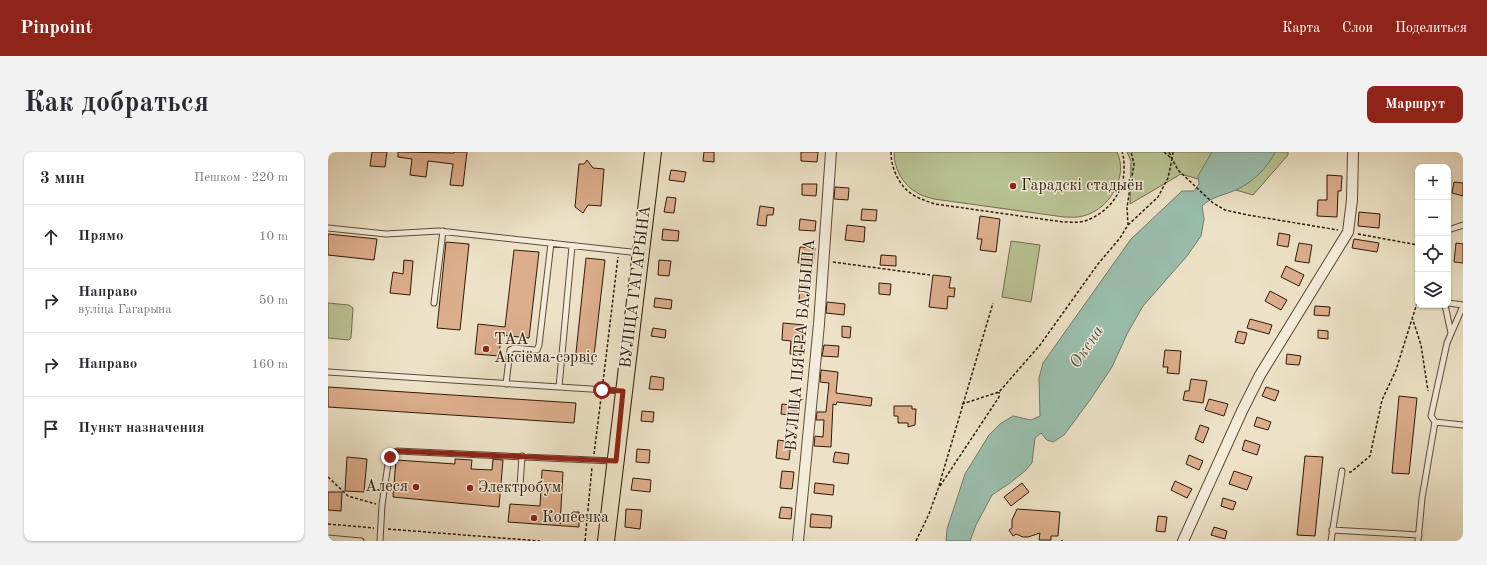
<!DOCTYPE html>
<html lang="ru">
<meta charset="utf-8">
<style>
:root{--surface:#fff;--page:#f2f2f3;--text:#2b2b33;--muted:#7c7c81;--line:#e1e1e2;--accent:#8f2418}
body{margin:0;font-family:"Old Standard TT",serif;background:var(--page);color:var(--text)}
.controls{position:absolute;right:12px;top:12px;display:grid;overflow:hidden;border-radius:8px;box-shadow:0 1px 3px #0004}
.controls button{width:36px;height:36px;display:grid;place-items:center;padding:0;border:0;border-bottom:1px solid var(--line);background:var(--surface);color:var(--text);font:20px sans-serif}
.stop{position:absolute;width:12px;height:12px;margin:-9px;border:3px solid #8f2418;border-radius:50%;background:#fff}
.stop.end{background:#8f2418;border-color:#fff;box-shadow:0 1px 4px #0008}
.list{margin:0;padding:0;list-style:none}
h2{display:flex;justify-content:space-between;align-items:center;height:52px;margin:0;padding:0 16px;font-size:17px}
h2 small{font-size:13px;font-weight:400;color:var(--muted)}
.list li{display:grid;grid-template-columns:26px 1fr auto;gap:12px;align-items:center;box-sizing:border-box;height:64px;padding:0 16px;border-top:1px solid var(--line)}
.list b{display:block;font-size:15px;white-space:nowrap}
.list p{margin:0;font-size:13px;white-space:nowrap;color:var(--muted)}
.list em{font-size:13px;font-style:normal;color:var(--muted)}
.icon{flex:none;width:22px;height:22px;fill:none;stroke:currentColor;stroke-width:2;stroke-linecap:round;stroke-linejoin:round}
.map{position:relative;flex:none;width:1135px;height:389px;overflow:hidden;border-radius:8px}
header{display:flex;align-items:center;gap:24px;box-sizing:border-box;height:56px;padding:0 20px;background:var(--accent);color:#fff}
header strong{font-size:19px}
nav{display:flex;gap:22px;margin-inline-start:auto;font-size:14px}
.intro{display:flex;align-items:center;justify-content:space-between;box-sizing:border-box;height:96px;padding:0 24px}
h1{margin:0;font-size:28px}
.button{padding:10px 18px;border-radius:8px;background:var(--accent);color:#fff;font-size:14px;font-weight:700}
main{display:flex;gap:24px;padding:0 24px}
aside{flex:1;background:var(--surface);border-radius:8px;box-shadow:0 1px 3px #0004}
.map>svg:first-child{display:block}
</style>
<header>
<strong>Pinpoint</strong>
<nav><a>Карта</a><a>Слои</a><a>Поделиться</a></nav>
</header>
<div class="intro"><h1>Как добраться</h1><a class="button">Маршрут</a></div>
<main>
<aside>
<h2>3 мин<small>Пешком · 220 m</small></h2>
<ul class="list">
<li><svg class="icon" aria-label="ahead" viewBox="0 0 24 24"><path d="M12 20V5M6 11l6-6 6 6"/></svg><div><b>Прямо</b></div><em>10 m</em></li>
<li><svg class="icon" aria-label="right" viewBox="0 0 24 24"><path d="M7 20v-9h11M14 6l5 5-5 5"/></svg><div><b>Направо</b><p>вуліца Гагарына</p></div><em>50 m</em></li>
<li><svg class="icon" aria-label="right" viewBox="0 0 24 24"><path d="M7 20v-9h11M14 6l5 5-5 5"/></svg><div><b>Направо</b></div><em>160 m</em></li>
<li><svg class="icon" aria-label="arrive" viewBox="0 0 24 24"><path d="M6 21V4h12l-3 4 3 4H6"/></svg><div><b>Пункт назначения</b></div></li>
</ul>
</aside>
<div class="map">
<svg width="1135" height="389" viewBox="0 0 1135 389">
<rect width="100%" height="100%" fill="#ede2c7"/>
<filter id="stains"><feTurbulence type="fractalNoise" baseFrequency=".005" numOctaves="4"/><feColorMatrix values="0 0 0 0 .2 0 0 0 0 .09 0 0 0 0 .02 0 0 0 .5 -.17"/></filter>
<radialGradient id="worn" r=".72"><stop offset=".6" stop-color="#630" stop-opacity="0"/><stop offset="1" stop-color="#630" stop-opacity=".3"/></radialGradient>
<path fill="#b9c394" stroke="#746e4e" d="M 566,0 L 789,0 C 801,25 781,58 755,64 C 749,66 742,65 736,65 L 606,47 C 600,45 593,44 588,40 C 574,32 566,16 566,0 Z
M 799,0 L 960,0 L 960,3 L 925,43 L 853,22 L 802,52 L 803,9 Z
M 683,89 L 712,93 L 703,150 L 674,145 Z
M 0,151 L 21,153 L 25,156 L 23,186 L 21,188 L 0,186 Z"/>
<path fill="#9abfae" stroke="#6f7d6b" d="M 884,0 L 947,0 C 940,15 925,30 910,37 C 898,43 884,44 874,54 L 876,67 L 873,84 L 859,104 L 815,154 L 799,182 L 784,215 L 762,248 L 736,283 L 725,290 L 719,288 L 713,281 L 707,286 L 704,311 L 697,319 L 682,331 L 664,343 L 648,373 L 642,389 L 618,389 L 619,377 L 637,322 L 661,283 L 672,272 L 685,264 L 703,268 L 712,264 L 711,226 L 715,211 L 803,87 L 854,39 L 866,39 L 871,32 L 870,24 Z"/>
<path fill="#ddae8c" stroke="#2e1907" d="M 44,0 L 59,0 L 57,15 L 42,14 Z
M 70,0 L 126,1 L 126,0 L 139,0 L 135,34 L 122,33 L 125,12 L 100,9 L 98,25 L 82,23 L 84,7 L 70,5 Z
M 376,0 L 386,0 L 386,10 L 375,9 Z
M 473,0 L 490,0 L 489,10 L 473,9 Z
M 259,8 L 265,16 L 276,17 L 273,54 L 260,53 L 255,61 L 247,55 L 251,12 L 256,12 Z
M 343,18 L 358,20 L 356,30 L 341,28 Z
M 999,23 L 1014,24 L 1013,39 L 1010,39 L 1009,65 L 989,64 L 990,48 L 999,48 Z
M 1126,30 L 1135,31 L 1135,44 L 1124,41 Z
M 474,32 L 489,32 L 488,44 L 474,43 Z
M 507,35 L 521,36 L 520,48 L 506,47 Z
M 339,45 L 348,46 L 346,61 L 336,60 Z
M 432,54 L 446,56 L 445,63 L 439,63 L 438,74 L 429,73 Z
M 534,57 L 549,58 L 548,69 L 533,68 Z
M 1031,60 L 1052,62 L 1051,76 L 1030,74 Z
M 652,64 L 672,67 L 668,100 L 652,98 L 654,87 L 649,87 Z
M 472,67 L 488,69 L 487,79 L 471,78 Z
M 519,73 L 537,75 L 536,90 L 517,88 Z
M 335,77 L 351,79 L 350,89 L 334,88 Z
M 951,81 L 962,83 L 960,95 L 949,93 Z
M 0,82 L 49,87 L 46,108 L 0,103 Z
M 1026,87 L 1051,91 L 1049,100 L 1024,96 Z
M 118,90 L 141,92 L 132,178 L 109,176 Z
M 971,91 L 984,93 L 981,111 L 967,109 Z
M 1128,91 L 1135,92 L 1135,111 L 1126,110 Z
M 472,95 L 487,96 L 485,112 L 470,111 Z
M 186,98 L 211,100 L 201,186 L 173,183 L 171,204 L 147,202 L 150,172 L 177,175 Z
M 553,103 L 568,104 L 568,114 L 552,113 Z
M 258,106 L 277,108 L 265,212 L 247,210 Z
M 76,108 L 85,109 L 82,143 L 62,141 L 65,120 L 75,122 Z
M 331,108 L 343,109 L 341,124 L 330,123 Z
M 958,114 L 976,123 L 971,134 L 953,125 Z
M 605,123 L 623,125 L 621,136 L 627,136 L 626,145 L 620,144 L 619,157 L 601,155 Z
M 551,131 L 563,132 L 562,143 L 551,142 Z
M 472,133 L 482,134 L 481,149 L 471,149 Z
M 942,139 L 959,148 L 953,158 L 937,149 Z
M 327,146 L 344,148 L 343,157 L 326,155 Z
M 499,150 L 517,152 L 516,163 L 498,161 Z
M 987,154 L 1002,155 L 1001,164 L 986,163 Z
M 922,167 L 944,173 L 941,182 L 919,176 Z
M 455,171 L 476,173 L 473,203 L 462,202 L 463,189 L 454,188 Z
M 514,174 L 523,175 L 522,186 L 514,185 Z
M 325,176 L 338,178 L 337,186 L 323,184 Z
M 990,178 L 1000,179 L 1000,187 L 990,186 Z
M 910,179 L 919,181 L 916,192 L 907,190 Z
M 496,193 L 511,194 L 510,205 L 494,204 Z
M 837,198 L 853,199 L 851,222 L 839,221 L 840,215 L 835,215 Z
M 959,202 L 973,204 L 971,213 L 958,212 Z
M 493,218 L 510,220 L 508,241 L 544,246 L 543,254 L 509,250 L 508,253 L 505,252 L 503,295 L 486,294 L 487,284 L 495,285 L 496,268 L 488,268 L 489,260 L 498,260 L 501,231 L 492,230 Z
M 323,224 L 336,226 L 335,238 L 321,237 Z
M 863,227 L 879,229 L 875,251 L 855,248 L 857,239 L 861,239 Z
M 0,235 L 248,251 L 246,271 L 0,255 Z
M 938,235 L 951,239 L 947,249 L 934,244 Z
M 1071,244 L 1089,246 L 1081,322 L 1064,321 Z
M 881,247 L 900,252 L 896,264 L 877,258 Z
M 454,252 L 472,254 L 471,264 L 453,262 Z
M 566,254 L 584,254 L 584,257 L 588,257 L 587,273 L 580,275 L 580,271 L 570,271 L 570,264 L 566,264 Z
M 314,259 L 326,260 L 325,270 L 313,269 Z
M 929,265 L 943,270 L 940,278 L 926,274 Z
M 872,273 L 881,276 L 875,291 L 867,287 Z
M 450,288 L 463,290 L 461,308 L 448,306 Z
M 917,288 L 932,293 L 929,303 L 914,298 Z
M 309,297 L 322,298 L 321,311 L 308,310 Z
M 507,300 L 521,302 L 520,312 L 505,310 Z
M 861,303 L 875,309 L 871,318 L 858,312 Z
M 977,304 L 995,305 L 987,384 L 969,383 Z
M 19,305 L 39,307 L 36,340 L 17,339 Z
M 127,307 L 144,308 L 143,317 L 164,318 L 165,307 L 175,308 L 171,355 L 65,345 L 68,308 L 127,312 Z
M 214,318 L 235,320 L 232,372 L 245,360 L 251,360 L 251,375 L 180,370 L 182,352 L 212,354 Z
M 454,319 L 466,320 L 464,337 L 452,336 Z
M 906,319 L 924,325 L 919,338 L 901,332 Z
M 305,326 L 323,328 L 322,340 L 303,338 Z
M 847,329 L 864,337 L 859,346 L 843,338 Z
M 487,331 L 506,333 L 505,343 L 486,341 Z
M 694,331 L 701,340 L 683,354 L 676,345 Z
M 0,340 L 14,340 L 13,359 L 0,358 Z
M 895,346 L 908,350 L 905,358 L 893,354 Z
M 453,355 L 464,356 L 463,367 L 451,366 Z
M 298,357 L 314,358 L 312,377 L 297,375 Z
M 689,357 L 732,360 L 730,384 L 723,384 L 723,388 L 711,388 L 712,381 L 700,385 L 695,385 L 688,382 L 685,384 L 681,378 L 684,376 L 684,368 Z
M 483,362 L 504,364 L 503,376 L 482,375 Z
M 830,364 L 839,365 L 837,380 L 828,379 Z
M 886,375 L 899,379 L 897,387 L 883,383 Z"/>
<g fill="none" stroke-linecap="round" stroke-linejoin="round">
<g stroke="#5e4b37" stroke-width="7">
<path id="lane" d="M 0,76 L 58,82 L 111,79 L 312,101
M 1120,78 L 1135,73
M 106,151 L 115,79
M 1120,151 L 1135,153
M 1117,153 L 1123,181
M 0,220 L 294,239
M 178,232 L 182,198 L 186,196 L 207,198 L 209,198 L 211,193 L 223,91
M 231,235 L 244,94
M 1107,270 L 1135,273
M 192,334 L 194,304
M 1004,378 L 1091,383
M 0,386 L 33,389
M 52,389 L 54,353 L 61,305 L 64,301 L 69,299 L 285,309
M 1003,389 L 1014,319
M 1090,389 L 1094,346 L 1107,270 L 1103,264 L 1119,191 L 1135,154"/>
</g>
<g stroke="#5e4b37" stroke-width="12">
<path id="street" d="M 470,389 L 491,172 L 503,0
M 855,389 L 914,259 L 932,223 L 1020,80 L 1024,48 L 1025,0"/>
</g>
<g stroke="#2e1907" stroke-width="18">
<path id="primary" d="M 278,389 L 325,0"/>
</g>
<path stroke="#2e1907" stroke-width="1.5" stroke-dasharray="3 2" stroke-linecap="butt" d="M 563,0 C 563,17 572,37 589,45 C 595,48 601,50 607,52 L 735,70 C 742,70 750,71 757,69 C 780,61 797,40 796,15 C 796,10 796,5 794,0
M 836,0 L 844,7 L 841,0
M 845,0 L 844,7 L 850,18 L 885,51 L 897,58 L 920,63 L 1010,78
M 800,73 L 830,45 L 840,26 L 844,7
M 1030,82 L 1090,93
M 505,110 L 602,123
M 1084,165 L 1093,193 L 1100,239
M 275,230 L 290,105
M 634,252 L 671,240 L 712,193 L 770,112 L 792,86 L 800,73 L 799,55 L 806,12 L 803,0
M 266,302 L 273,246
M 1021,320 L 1023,320 L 1042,304 L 1054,248 L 1068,218 L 1090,148
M 0,325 L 20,344 L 48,352
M 612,334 L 671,245 L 671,240
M 0,372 L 46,376
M 60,377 L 212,389
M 257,389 L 264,315
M 588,389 L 601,362 L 610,337 L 665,151
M 734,389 L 734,388"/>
<use href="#lane" stroke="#f3ecdb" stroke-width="5"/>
<use href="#street" stroke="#f3ecdb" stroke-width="10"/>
<use href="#primary" stroke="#ede2c7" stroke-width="16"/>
</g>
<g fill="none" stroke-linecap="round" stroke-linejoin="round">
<path stroke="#8f2418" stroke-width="5" d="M 62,305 L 64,301 L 69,299 L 288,309 L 295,239 L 274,238"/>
</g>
<g fill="#8f2418" stroke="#f3ecdb" stroke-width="1.5">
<circle cx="685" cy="34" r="4"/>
<circle cx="158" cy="197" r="4"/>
<circle cx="88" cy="335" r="4"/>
<circle cx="142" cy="336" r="4"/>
<circle cx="206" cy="366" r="4"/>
</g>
<g text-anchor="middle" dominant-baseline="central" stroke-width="3" stroke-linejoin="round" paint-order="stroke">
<g font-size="16" fill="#2e1907" stroke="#f3ecdb" text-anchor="start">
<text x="693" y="34">Гарадскі стадыён</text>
<text x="166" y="188">ТАА<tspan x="166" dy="18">Аксіёма-сэрвіс</tspan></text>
<text x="80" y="335" text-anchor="end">Алеся</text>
<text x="150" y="336">Электробум</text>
<text x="214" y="366">Копеечка</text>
</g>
<g font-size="16" fill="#2e1907" stroke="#f3ecdb">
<text transform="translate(308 135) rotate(-83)">ВУЛІЦА ГАГАРЫНА</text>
<text transform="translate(473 193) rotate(-85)">ВУЛІЦА ПЯТРА БАЛЫША</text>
</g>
<g font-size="17" font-style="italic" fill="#545341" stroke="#f3ecdb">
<text transform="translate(759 195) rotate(-56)">Оксна</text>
</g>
</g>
<rect width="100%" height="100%" filter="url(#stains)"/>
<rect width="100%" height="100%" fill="url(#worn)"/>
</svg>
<div class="controls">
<button>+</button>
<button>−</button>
<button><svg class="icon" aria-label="locate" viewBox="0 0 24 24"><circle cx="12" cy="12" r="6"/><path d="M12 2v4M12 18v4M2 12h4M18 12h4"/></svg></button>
<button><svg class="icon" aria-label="layers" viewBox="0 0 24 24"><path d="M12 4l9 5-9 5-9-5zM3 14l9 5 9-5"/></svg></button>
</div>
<div class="stop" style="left:274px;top:238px"></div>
<div class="stop end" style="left:62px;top:305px"></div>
</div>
</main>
